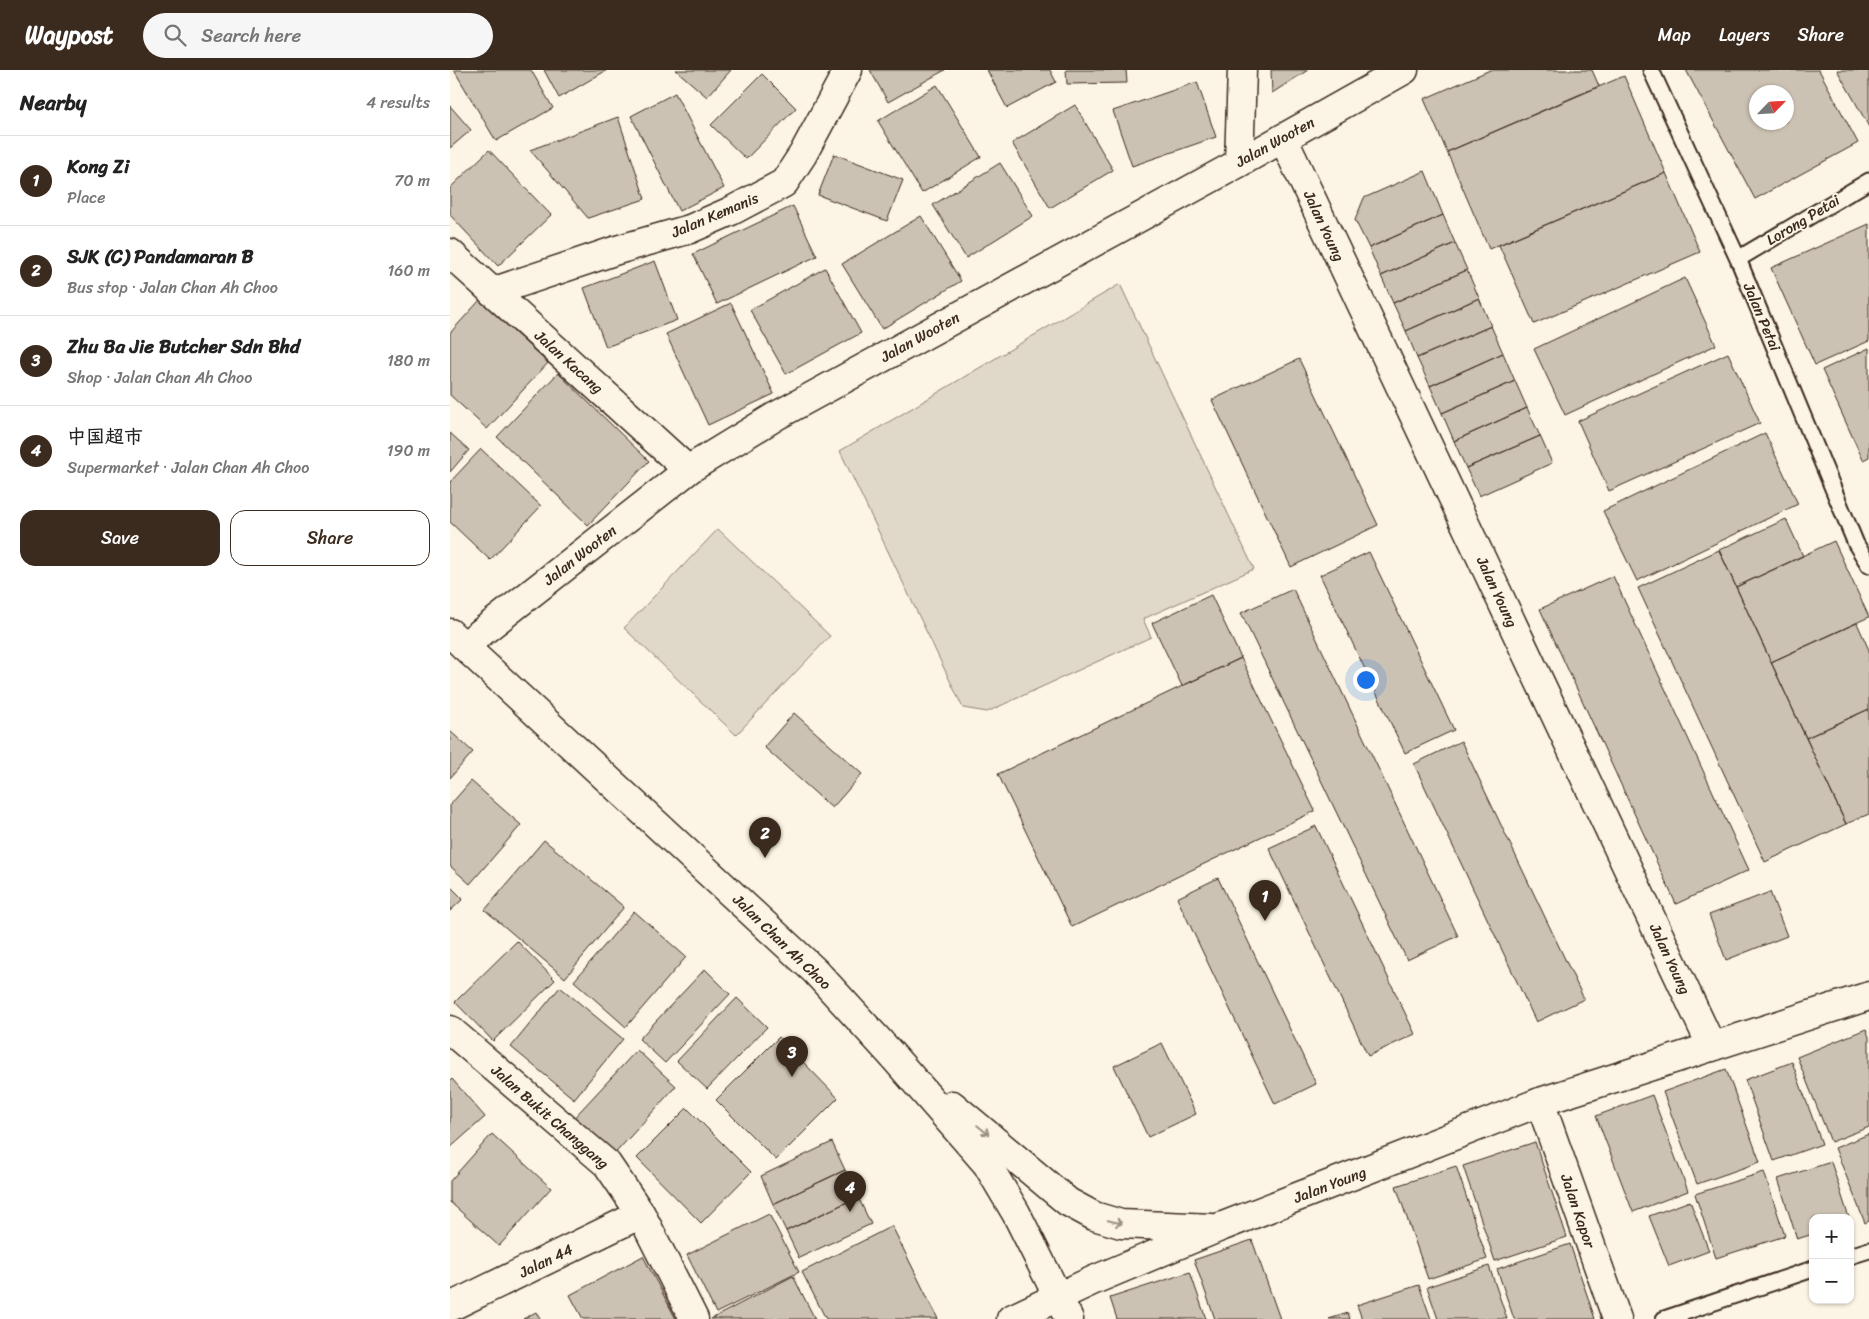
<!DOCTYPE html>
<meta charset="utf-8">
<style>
:root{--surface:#fff;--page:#f6f6f6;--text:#222;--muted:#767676;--line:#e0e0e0;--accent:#3b2a1e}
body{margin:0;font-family:Sriracha,"LXGW WenKai TC",sans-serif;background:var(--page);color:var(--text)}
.controls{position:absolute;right:15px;bottom:15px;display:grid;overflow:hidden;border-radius:10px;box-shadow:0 1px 4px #0004}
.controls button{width:45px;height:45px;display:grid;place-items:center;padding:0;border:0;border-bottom:1px solid var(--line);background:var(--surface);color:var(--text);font:25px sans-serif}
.compass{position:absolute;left:1299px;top:15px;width:45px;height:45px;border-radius:50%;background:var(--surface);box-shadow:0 1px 4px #0004;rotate:65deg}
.you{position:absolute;left:915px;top:609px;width:18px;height:18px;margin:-12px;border:4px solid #fff;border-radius:50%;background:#1a73e8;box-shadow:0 0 0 8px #1a73e833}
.badge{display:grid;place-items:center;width:32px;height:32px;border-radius:50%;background:var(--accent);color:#fff;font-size:16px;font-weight:700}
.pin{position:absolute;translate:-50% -41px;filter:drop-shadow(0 1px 2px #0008)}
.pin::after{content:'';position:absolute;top:26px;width:18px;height:15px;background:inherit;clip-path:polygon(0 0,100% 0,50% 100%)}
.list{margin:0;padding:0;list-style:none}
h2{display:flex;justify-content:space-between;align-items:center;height:65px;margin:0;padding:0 20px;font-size:21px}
h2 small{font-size:16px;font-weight:400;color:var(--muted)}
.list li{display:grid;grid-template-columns:32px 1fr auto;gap:15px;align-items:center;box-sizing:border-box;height:90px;padding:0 20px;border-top:1px solid var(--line)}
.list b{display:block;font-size:19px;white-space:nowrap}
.list p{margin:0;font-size:16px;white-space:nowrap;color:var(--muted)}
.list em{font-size:16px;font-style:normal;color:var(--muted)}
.actions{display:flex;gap:10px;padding:15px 20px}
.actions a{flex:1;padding:11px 0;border:1px solid var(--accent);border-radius:15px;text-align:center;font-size:18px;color:var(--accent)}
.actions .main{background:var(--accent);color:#fff}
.icon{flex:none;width:28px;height:28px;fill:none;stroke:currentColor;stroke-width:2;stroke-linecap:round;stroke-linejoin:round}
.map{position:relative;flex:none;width:1419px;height:1249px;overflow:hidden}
header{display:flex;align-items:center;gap:30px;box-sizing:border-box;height:70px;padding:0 25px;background:var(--accent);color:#fff}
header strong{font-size:24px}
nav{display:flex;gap:28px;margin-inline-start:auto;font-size:18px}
.search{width:350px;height:45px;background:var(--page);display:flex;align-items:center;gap:12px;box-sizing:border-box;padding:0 18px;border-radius:28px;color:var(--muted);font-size:19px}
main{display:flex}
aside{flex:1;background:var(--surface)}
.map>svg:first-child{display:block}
</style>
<header>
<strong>Waypost</strong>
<div class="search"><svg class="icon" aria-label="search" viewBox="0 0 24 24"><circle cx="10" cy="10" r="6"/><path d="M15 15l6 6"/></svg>Search here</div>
<nav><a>Map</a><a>Layers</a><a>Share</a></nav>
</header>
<main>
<aside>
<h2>Nearby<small>4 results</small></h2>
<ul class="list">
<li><span class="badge">1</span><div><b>Kong Zi</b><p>Place</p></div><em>70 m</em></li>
<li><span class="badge">2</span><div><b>SJK (C) Pandamaran B</b><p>Bus stop · Jalan Chan Ah Choo</p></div><em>160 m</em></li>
<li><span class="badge">3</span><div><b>Zhu Ba Jie Butcher Sdn Bhd</b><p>Shop · Jalan Chan Ah Choo</p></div><em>180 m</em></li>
<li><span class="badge">4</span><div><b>中国超市</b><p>Supermarket · Jalan Chan Ah Choo</p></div><em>190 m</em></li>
</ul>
<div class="actions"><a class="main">Save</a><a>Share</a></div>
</aside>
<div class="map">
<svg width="1419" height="1249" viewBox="0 0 1419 1249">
<rect width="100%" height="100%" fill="#fcf5e5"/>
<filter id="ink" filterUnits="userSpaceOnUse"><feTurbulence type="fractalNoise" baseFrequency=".02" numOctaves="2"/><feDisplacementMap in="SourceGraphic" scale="10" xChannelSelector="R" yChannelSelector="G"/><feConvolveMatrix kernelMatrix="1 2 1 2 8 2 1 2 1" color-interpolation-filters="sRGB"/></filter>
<g filter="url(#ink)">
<path fill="#e0d8c8" stroke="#8e8173" d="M 670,214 L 804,499 L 693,549 L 701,567 L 537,642 L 513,638 L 390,381 Z
M 268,459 L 380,566 L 286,665 L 174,558 Z"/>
<path fill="#ccc2b3" stroke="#3b2a1e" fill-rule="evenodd" d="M 4,0 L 81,0 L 103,38 L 46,71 Z
M 94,0 L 157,0 L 109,28 Z
M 226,0 L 281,0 L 257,27 Z
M 420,0 L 495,0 L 438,32 Z
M 537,0 L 600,0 L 606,12 L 557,38 Z
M 616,0 L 676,0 L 677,13 L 617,14 Z
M 821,0 L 858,0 L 822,23 Z
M 1040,0 L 1142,0 L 1149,16 L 997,82 L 974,29 Z
M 1236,0 L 1369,0 L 1408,73 L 1305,129 ZM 1306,22 L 1336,22 L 1336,52 L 1306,52 Z
M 1387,0 L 1419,0 L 1419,57 L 1403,28 Z
M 312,4 L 346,38 L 296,89 L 261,55 Z
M 1174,6 L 1216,103 L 1039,179 L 997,82 Z
M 747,12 L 766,67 L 682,96 L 663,41 Z
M 487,15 L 531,87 L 472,123 L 428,51 Z
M 225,23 L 274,118 L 229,141 L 181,46 Z
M 625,35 L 663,100 L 600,138 L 562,73 Z
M 0,36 L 21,60 L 0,78 Z
M 168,47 L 195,129 L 138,148 L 80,80 Z
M 39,80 L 101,145 L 48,196 L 0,145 L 0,118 Z
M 384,84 L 453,110 L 437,151 L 368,125 Z
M 550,93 L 583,146 L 516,188 L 483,135 Z
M 975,101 L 993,145 L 919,178 L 905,150 L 914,128 Z
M 1216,103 L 1250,182 L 1084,254 L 1049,175 Z
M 343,136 L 367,186 L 267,234 L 243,184 Z
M 993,145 L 1005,173 L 931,206 L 919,178 Z
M 471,146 L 511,211 L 432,259 L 392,194 Z
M 1419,154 L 1419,271 L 1365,295 L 1321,198 Z
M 1005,173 L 1017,200 L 943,233 L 931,206 Z
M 205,191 L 227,250 L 156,277 L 134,218 Z
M 375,198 L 411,263 L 336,304 L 300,240 Z
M 1017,200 L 1029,228 L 956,261 L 943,233 Z
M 1235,208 L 1266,275 L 1115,345 L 1084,279 Z
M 1029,228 L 1041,256 L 967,288 L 956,261 Z
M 30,230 L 98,293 L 37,359 L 0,325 L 0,263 Z
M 281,233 L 324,324 L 258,355 L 216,264 Z
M 1041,256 L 1053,283 L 980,316 L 967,288 Z
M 1419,278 L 1419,387 L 1413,390 L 1372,300 Z
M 1053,283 L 1065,311 L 992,343 L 980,316 Z
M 1278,283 L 1310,353 L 1159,421 L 1128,351 Z
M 849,289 L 928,455 L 841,497 L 762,330 Z
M 108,303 L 199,391 L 138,455 L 47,367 Z
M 1065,311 L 1077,338 L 1004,371 L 992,343 Z
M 1077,338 L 1090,366 L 1016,398 L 1004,371 Z
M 0,363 L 19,380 L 0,402 Z
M 1315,363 L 1348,434 L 1187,511 L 1153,441 Z
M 1090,366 L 1102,393 L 1029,426 L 1016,398 Z
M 31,379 L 91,436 L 40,490 L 0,452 L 0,412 Z
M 1336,449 L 1353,486 L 1286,517 L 1269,480 Z
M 1384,471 L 1419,547 L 1321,592 L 1286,517 Z
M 1269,480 L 1396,754 L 1315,792 L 1188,518 Z
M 919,482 L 1004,660 L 955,683 L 870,505 Z
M 1163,506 L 1299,800 L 1226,834 L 1090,539 Z
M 843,519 L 1008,866 L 957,890 L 791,543 Z
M 761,525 L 791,588 L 732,616 L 702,553 Z
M 1407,553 L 1419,580 L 1419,639 L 1356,668 L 1321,592 Z
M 791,588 L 865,741 L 622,857 L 548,704 Z
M 1419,639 L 1419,744 L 1396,754 L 1356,668 Z
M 344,643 L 412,704 L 382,738 L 314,677 Z
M 0,661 L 23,682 L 0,708 Z
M 1011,671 L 1134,929 L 1086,952 L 964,694 Z
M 21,711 L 71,755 L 20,814 L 0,796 L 0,735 Z
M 866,756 L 965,964 L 918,986 L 819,778 Z
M 94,770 L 174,837 L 115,908 L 35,840 Z
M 768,808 L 866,1014 L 825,1034 L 727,828 Z
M 0,816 L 13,829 L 0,841 Z
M 1320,822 L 1337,866 L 1276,890 L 1259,845 Z
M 184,841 L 236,887 L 176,957 L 124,911 Z
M 67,871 L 105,910 L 43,971 L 5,932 Z
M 255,899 L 280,924 L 215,993 L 189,969 Z
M 110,917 L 173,969 L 124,1029 L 61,977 Z
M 287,928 L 317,957 L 257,1019 L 227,991 Z
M 1416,959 L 1419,967 L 1419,1057 L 1381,1072 L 1347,987 Z
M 329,967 L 388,1028 L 326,1090 L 266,1030 Z
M 712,973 L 746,1044 L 698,1067 L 664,996 Z
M 187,980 L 226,1016 L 160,1089 L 120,1052 Z
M 1342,992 L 1372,1074 L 1324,1091 L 1295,1010 Z
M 1276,999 L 1310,1092 L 1247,1114 L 1213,1022 Z
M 2,1009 L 35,1047 L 0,1078 L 0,1011 Z
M 1202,1025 L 1238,1121 L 1183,1142 L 1146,1046 Z
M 237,1038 L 301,1102 L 251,1153 L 187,1088 Z
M 42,1064 L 101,1118 L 49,1176 L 0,1132 L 0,1111 Z
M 1419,1064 L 1419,1151 L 1415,1153 L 1385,1078 Z
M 382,1072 L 395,1100 L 323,1134 L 311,1106 Z
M 1085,1072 L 1117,1167 L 1045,1191 L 1013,1096 Z
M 1381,1092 L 1399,1148 L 1363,1148 L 1363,1164 L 1347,1169 L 1328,1109 Z
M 1006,1096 L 1037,1189 L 978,1209 L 946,1116 Z
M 395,1100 L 408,1127 L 336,1161 L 323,1134 Z
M 1314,1102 L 1335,1166 L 1266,1188 L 1245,1124 Z
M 408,1127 L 421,1154 L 349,1188 L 336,1161 Z
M 1240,1131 L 1259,1181 L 1219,1196 L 1199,1146 Z
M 319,1144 L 349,1202 L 266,1243 L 237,1185 Z
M 442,1156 L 488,1249 L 376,1249 L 352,1202 Z
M 802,1170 L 830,1249 L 765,1249 L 744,1190 Z
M 1120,1174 L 1145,1249 L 1064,1249 L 1047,1199 Z
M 193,1186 L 226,1249 L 133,1249 L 120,1225 Z
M 1039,1196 L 1057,1249 L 988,1249 L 977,1217 Z
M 740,1202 L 756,1249 L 667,1249 L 660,1228 Z
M 343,1206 L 365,1249 L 261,1249 Z
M 969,1215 L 981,1249 L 912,1249 L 907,1235 Z
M 86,1242 L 90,1249 L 73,1249 Z
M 898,1243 L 900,1249 L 879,1249 Z"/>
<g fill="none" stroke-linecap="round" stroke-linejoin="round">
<g stroke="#3b2a1e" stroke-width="19">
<path id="lane" d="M 1201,0 L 1288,189 L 1406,474 L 1419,495
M 1288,189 L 1419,111
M 1400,1186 L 1419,1180
M 1214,1249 L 1363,1199"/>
</g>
<g stroke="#3b2a1e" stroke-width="31">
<path id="street" d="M 833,68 L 1262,977
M 789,93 L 792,0
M 0,183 L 238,400
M 42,222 L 167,180 L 240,159 L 281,141 L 334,113 L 353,84 L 398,0
M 14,576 L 241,398 L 326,346 L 789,93 L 954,0
M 0,960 L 157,1094 L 191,1144 L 244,1249
M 1090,1032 L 1167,1249
M 0,1237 L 191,1144"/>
</g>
<g stroke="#3b2a1e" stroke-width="31">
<path id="secondary" d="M 0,563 L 365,901 L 441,984 L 537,1094 L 566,1143 L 619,1249
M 502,1035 L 618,1132 L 644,1146 L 671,1154 L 762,1158
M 561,1249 L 644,1210 L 768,1158 L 1090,1032 L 1419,926"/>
</g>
<use href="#lane" stroke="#fcf5e5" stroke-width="15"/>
<use href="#street" stroke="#fcf5e5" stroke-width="28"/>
<use href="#secondary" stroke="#fcf5e5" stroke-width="28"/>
</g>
<defs><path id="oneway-shaft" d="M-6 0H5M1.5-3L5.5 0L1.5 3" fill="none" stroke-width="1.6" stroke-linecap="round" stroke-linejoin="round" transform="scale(1.25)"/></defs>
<g stroke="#9c9082">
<use href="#oneway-shaft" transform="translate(533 1060) rotate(39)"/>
<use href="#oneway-shaft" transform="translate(665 1152) rotate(13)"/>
</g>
</g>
<g text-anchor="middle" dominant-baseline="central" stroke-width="4" stroke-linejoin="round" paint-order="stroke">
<g font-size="15" fill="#3b2a1e" stroke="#fcf5e5">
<text transform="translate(825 72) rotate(-29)">Jalan Wooten</text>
<text transform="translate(265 145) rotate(-23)">Jalan Kemanis</text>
<text transform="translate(1353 150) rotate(-31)">Lorong Petai</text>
<text transform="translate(874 156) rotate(65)">Jalan Young</text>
<text transform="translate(1312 247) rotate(67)">Jalan Petai</text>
<text transform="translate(470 267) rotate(-29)">Jalan Wooten</text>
<text transform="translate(119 292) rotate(42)">Jalan Kacang</text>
<text transform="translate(130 485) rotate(-38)">Jalan Wooten</text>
<text transform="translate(1047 522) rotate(65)">Jalan Young</text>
<text transform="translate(332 872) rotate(44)">Jalan Chan Ah Choo</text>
<text transform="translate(1220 889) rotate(65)">Jalan Young</text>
<text transform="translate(100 1047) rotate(41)">Jalan Bukit Changgang</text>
<text transform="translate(880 1115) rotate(-21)">Jalan Young</text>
<text transform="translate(1128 1141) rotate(71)">Jalan Kapor</text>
<text transform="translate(96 1191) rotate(-26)">Jalan 44</text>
</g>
</g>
</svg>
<div class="controls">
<button>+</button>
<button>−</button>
</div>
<svg class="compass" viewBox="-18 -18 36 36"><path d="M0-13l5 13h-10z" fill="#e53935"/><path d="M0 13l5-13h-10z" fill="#767676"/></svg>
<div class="you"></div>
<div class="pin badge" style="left:815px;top:851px">1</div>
<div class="pin badge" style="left:315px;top:788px">2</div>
<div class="pin badge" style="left:342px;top:1007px">3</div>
<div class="pin badge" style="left:400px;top:1142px">4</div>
</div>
</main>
